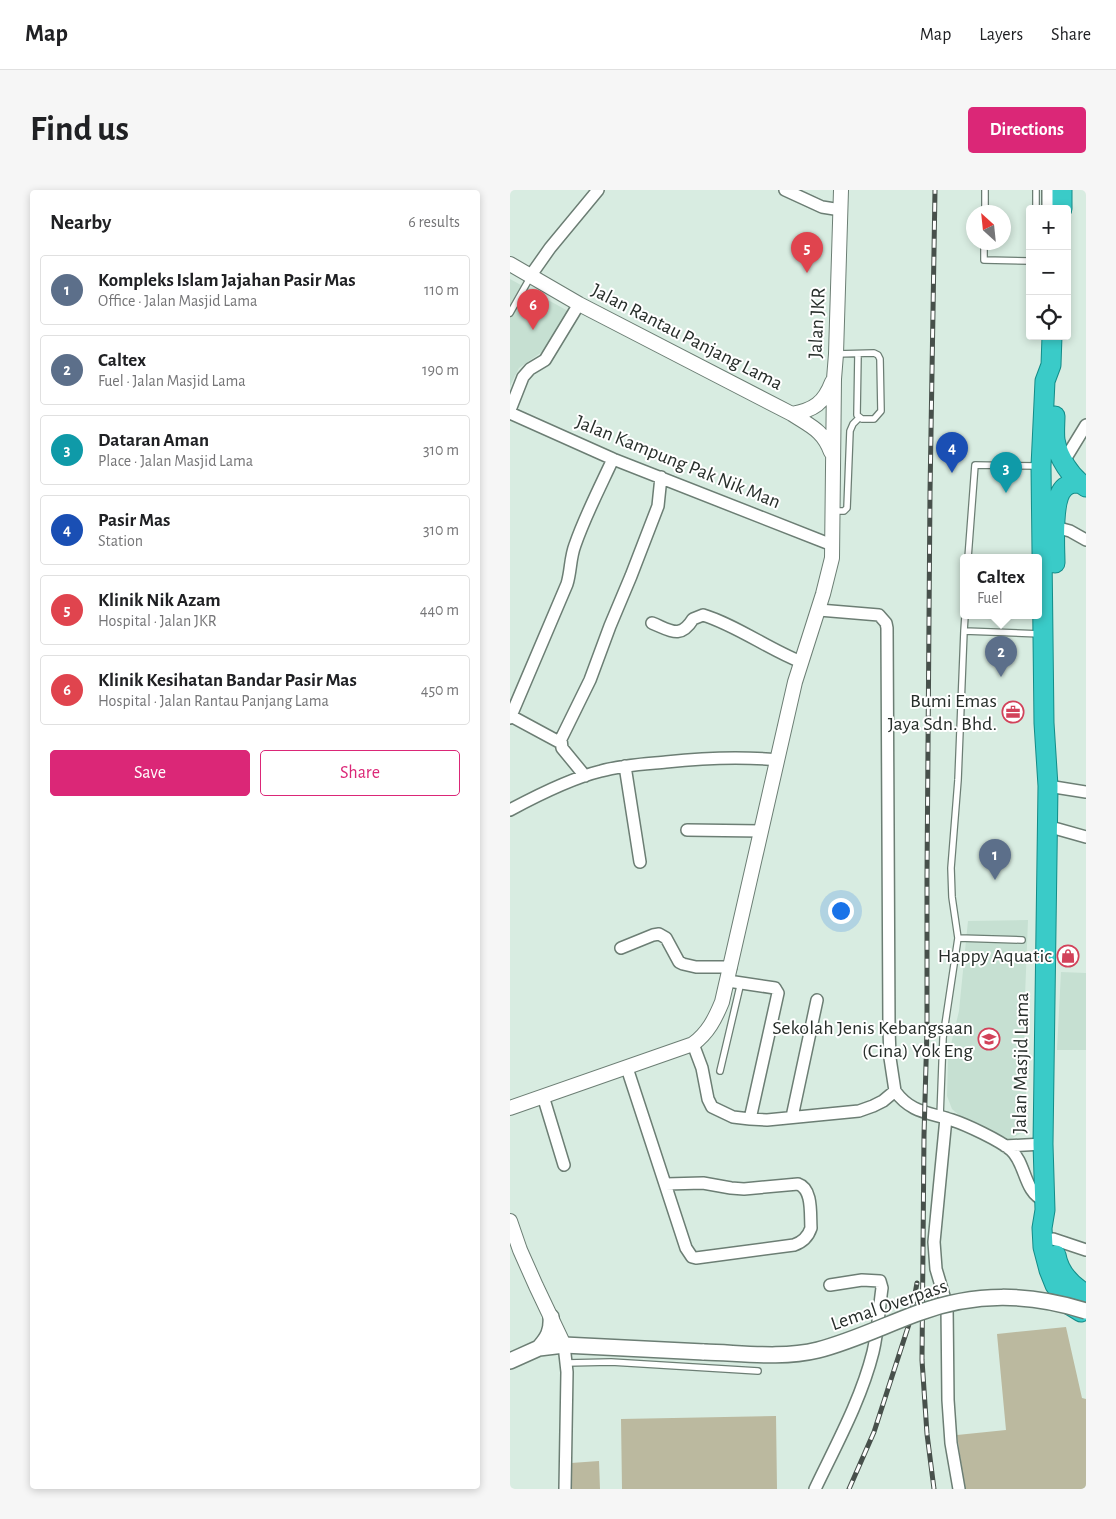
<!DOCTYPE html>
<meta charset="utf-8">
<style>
:root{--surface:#fff;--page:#f6f6f6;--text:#202124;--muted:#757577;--line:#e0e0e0;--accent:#db2777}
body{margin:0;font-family:"Alegreya Sans",sans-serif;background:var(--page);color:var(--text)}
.controls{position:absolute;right:15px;top:15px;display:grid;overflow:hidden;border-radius:5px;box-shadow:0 2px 8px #0003}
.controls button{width:45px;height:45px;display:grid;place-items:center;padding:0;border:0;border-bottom:1px solid var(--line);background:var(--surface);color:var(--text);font:25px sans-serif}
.compass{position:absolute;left:456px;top:15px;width:45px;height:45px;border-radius:50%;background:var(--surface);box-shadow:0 2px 8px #0003;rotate:333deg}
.you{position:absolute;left:330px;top:720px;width:18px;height:18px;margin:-12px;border:4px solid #fff;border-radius:50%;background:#1a73e8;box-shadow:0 0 0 8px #1a73e833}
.badge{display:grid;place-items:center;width:32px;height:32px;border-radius:50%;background:var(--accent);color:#fff;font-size:16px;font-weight:700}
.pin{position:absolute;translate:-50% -41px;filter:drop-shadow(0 1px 2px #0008)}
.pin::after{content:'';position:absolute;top:26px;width:18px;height:15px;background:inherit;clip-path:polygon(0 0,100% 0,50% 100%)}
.popup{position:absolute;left:450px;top:364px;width:82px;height:65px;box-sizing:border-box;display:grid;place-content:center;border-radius:5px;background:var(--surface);filter:drop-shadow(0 1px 4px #0005);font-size:16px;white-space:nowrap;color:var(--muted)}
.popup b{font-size:19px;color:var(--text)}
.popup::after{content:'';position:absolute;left:50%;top:100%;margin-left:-10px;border:10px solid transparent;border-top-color:var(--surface)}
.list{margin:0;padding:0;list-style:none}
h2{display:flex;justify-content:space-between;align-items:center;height:65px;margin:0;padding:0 20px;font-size:21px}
h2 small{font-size:16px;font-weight:400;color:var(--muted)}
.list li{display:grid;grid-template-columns:32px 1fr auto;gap:15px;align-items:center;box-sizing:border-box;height:70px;margin:0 10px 10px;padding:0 10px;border:1px solid var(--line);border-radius:5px}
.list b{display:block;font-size:19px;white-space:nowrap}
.list p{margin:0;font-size:16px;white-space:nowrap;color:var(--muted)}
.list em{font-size:16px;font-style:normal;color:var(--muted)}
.actions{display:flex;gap:10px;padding:15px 20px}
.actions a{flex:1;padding:11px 0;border:1px solid var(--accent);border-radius:5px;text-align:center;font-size:18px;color:var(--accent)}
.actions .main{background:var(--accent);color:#fff}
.icon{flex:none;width:28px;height:28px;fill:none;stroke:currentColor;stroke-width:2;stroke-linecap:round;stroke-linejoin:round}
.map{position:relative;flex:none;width:576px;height:1299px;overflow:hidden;border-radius:5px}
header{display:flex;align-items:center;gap:30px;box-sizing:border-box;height:70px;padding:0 25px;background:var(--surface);border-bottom:1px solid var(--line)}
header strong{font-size:24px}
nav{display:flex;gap:28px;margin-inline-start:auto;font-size:18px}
.intro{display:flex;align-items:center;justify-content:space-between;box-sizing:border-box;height:120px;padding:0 30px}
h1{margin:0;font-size:35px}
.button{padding:12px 22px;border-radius:5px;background:var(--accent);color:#fff;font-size:18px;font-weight:700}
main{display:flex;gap:30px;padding:0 30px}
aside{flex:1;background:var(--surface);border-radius:5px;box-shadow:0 2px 8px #0003}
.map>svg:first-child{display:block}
</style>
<header>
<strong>Map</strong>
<nav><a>Map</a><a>Layers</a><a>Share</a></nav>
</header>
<div class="intro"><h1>Find us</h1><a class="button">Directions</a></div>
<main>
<aside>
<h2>Nearby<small>6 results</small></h2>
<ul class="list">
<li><span class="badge" style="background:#5c6f8a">1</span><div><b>Kompleks Islam Jajahan Pasir Mas</b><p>Office · Jalan Masjid Lama</p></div><em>110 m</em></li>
<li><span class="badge" style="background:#5c6f8a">2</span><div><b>Caltex</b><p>Fuel · Jalan Masjid Lama</p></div><em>190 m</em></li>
<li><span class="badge" style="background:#0f9aa8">3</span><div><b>Dataran Aman</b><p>Place · Jalan Masjid Lama</p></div><em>310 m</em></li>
<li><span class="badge" style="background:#1a4fb4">4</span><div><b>Pasir Mas</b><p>Station</p></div><em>310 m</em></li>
<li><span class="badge" style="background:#e0444e">5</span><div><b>Klinik Nik Azam</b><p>Hospital · Jalan JKR</p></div><em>440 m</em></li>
<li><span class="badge" style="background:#e0444e">6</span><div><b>Klinik Kesihatan Bandar Pasir Mas</b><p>Hospital · Jalan Rantau Panjang Lama</p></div><em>450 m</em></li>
</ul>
<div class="actions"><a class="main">Save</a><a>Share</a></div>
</aside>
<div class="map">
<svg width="576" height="1299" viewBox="0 0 576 1299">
<rect width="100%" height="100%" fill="#d8ece1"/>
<path fill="#c6e0d2" d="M 0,89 L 58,121 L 36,159 L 9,178 L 0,196 Z
M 518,730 L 514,832 L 517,940 L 499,950 L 451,927 L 442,919 L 437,906 L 438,867 L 449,821 L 458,731 Z
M 551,782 L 576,783 L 576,860 L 547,860 Z"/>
<path fill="#bbb99f" d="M 556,1137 L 572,1208 L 576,1209 L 576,1299 L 455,1299 L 447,1245 L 496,1240 L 487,1144 Z
M 266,1226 L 267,1299 L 112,1299 L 111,1229 Z
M 89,1271 L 90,1299 L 62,1299 L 61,1273 Z"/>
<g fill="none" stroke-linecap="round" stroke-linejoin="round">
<g stroke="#6c7e74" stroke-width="8">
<path id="service" d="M 526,0 L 526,19
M 475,22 L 475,0
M 474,52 L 474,70 L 520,71
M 0,123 L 21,86
M 326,164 L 364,163 L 368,165 L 370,169 L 371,221 L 364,229 L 352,229 L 347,225 L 348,164
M 323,321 L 334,321 L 337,318 L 340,241 L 343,234 L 349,228
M 458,368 L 465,275 L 529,276
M 455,426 L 454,441 L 531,444
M 448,748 L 512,750
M 210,881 L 231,792
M 430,927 L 433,848 L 448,748 L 442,707 L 441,678 L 448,590 L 454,441
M 56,1173 L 101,1172 L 248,1181"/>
</g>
<g stroke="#6c7e74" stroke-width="14">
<path id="minor" d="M 275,0 L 312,17 L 331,20
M 21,85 L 40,58 L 88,0
M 0,220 L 13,187 L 20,179 L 35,170 L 69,114
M 0,223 L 103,269 L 322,355
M 554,271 L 576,235
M 545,337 L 560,341 L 576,350
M 142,433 C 160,440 170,450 183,429 L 193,425 C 226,435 258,459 291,472
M 1,526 L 51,553
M 0,528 L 57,394 C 61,381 60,368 65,355 C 75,326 90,297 103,269
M 115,576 L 130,672
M 75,586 L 52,558 L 51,549 L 80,490 L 100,436 L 121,386 L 148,316 L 151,287
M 538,596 L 576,602
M 0,620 C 26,606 62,588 91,581 C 112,575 134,574 156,572 C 193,568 230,566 267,570
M 537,636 L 576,647
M 177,640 L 251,641
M 111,758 L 143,745 L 149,744 L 156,748 L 169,772 L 173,774 L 186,777 L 221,777
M 218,791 L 265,798 L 268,803 L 240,929
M 183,854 L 192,878 L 198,909 L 202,917 L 223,927 L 240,929 L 257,930 L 308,925 L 349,921 L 363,916 L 373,911 L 385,901 L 380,868 L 379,838 L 377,438 L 376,433 L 369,425 L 309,420
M 117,878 L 176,1058 L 182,1067 L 186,1068 L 284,1055 C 293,1052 298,1047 301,1038 C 300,1024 303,999 288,994 L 234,999 L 221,998 L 193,993 L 156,994
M 385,901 C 401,923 418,922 442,930 C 457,935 489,950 501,960 C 516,973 514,1003 534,1010
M 33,906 L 54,975
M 282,927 L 307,810
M 436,928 L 424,1052 L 426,1079 L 437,1116 L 438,1210 L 441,1253 L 449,1299
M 495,956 L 533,954
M 543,1049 L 576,1060
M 54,1155 L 57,1182 L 55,1299
M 305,1299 C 326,1255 351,1210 363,1162 C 368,1141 369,1119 372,1098 L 370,1091 L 352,1090 L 320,1095"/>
</g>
<g stroke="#6c7e74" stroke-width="16">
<path id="tertiary" d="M 0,74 L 69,114 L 282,224 C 300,236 313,240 321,262
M 282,224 C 304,220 314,213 322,192
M 0,918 L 183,854 C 198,843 205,829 212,812 L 285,492 L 313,404 L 322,368 L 324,189 L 326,164 L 331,0
M 0,1031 L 10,1060 L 26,1096 L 54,1155"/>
</g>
<g stroke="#6c7e74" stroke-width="18">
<path id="secondary" d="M 540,19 L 540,0
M 29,1158 C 38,1148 42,1141 41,1127
M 0,1171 L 29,1158 L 54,1155 L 194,1162"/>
</g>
<g stroke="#138c88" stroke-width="21">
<path id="trunk" d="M 552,19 L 552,0
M 542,146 L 541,175 L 535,191 L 531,276 L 534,533 L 538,596 L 533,954 L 535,1020 L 532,1038 L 533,1057 L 539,1080 L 545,1095 L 558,1114 L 571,1122
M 545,226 C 545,233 544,242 545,250 C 548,267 561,288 576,297
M 545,373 C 545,356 541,308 555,297 C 560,293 564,293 570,293
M 546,1065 C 549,1083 561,1095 576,1104"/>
</g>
<use href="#service" stroke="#fff" stroke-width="5.5"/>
<use href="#minor" stroke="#fff" stroke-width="11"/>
<use href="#tertiary" stroke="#fff" stroke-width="14"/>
<use href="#secondary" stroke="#fff" stroke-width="15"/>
<use href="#trunk" stroke="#3acbc8" stroke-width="19"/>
<g stroke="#47504b" stroke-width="5">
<path id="rail" d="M 339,1299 L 364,1242 L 400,1131 L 407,1093
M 424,1299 L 417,1244 L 412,1170 L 414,945 L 417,839 L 417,686 L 420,303 L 425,0"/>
</g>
<use href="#rail" stroke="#fff" stroke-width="3" stroke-dasharray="9" stroke-linecap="butt"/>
<g stroke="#6c7e74" stroke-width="18" stroke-linecap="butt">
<path id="secondary-bridge" d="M 194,1162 C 232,1163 271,1169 308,1160 C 343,1151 375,1135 408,1123 C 465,1102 519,1103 576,1121"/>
</g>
<use href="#secondary-bridge" stroke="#fff" stroke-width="15"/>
</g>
<defs>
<g id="office-ring" transform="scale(1.125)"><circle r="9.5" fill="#fff" stroke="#d2425a" stroke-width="1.5"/><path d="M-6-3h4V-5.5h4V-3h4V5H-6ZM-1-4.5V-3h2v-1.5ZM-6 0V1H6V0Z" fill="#d2425a"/></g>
<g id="shop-ring" transform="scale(1.125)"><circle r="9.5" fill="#fff" stroke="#d2425a" stroke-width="1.5"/><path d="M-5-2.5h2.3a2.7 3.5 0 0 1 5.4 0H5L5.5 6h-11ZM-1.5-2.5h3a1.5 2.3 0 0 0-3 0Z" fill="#d2425a"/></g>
<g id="school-ring" transform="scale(1.125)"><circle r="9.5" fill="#fff" stroke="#d2425a" stroke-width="1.5"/><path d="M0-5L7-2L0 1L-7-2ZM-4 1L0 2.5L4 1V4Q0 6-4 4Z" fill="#d2425a"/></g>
</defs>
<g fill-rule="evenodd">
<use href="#office-ring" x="503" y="522"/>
<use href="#shop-ring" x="558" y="766"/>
<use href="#school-ring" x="479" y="849"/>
</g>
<g text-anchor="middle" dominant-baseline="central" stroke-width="4" stroke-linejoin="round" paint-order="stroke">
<g font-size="20" fill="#272e2a" stroke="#fff">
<text transform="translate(307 133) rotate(-87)">Jalan JKR</text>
<text transform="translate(177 147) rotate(27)">Jalan Rantau Panjang Lama</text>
<text transform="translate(168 272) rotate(22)">Jalan Kampung Pak Nik Man</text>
<text transform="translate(511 873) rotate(-89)">Jalan Masjid Lama</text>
<text transform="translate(379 1115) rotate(-19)">Lemal Overpass</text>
</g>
<g font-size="20" fill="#272e2a" stroke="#fff" text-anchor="end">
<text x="487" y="511">Bumi Emas<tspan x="487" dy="23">Jaya Sdn. Bhd.</tspan></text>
<text x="542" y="766">Happy Aquatic</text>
<text x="463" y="838">Sekolah Jenis Kebangsaan<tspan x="463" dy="23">(Cina) Yok Eng</tspan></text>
</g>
</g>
</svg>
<div class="controls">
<button>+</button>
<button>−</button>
<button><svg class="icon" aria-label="locate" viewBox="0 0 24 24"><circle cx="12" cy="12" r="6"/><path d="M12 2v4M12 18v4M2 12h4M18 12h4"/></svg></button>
</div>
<svg class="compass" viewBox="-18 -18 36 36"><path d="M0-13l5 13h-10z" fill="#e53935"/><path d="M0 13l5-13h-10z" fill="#757577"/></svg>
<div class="you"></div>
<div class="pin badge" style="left:485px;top:690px;background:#5c6f8a">1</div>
<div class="pin badge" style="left:491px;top:487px;background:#5c6f8a">2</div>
<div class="popup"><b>Caltex</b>Fuel</div>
<div class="pin badge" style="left:496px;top:303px;background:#0f9aa8">3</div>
<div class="pin badge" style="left:442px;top:283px;background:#1a4fb4">4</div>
<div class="pin badge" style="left:297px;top:83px;background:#e0444e">5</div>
<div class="pin badge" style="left:23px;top:140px;background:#e0444e">6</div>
</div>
</main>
